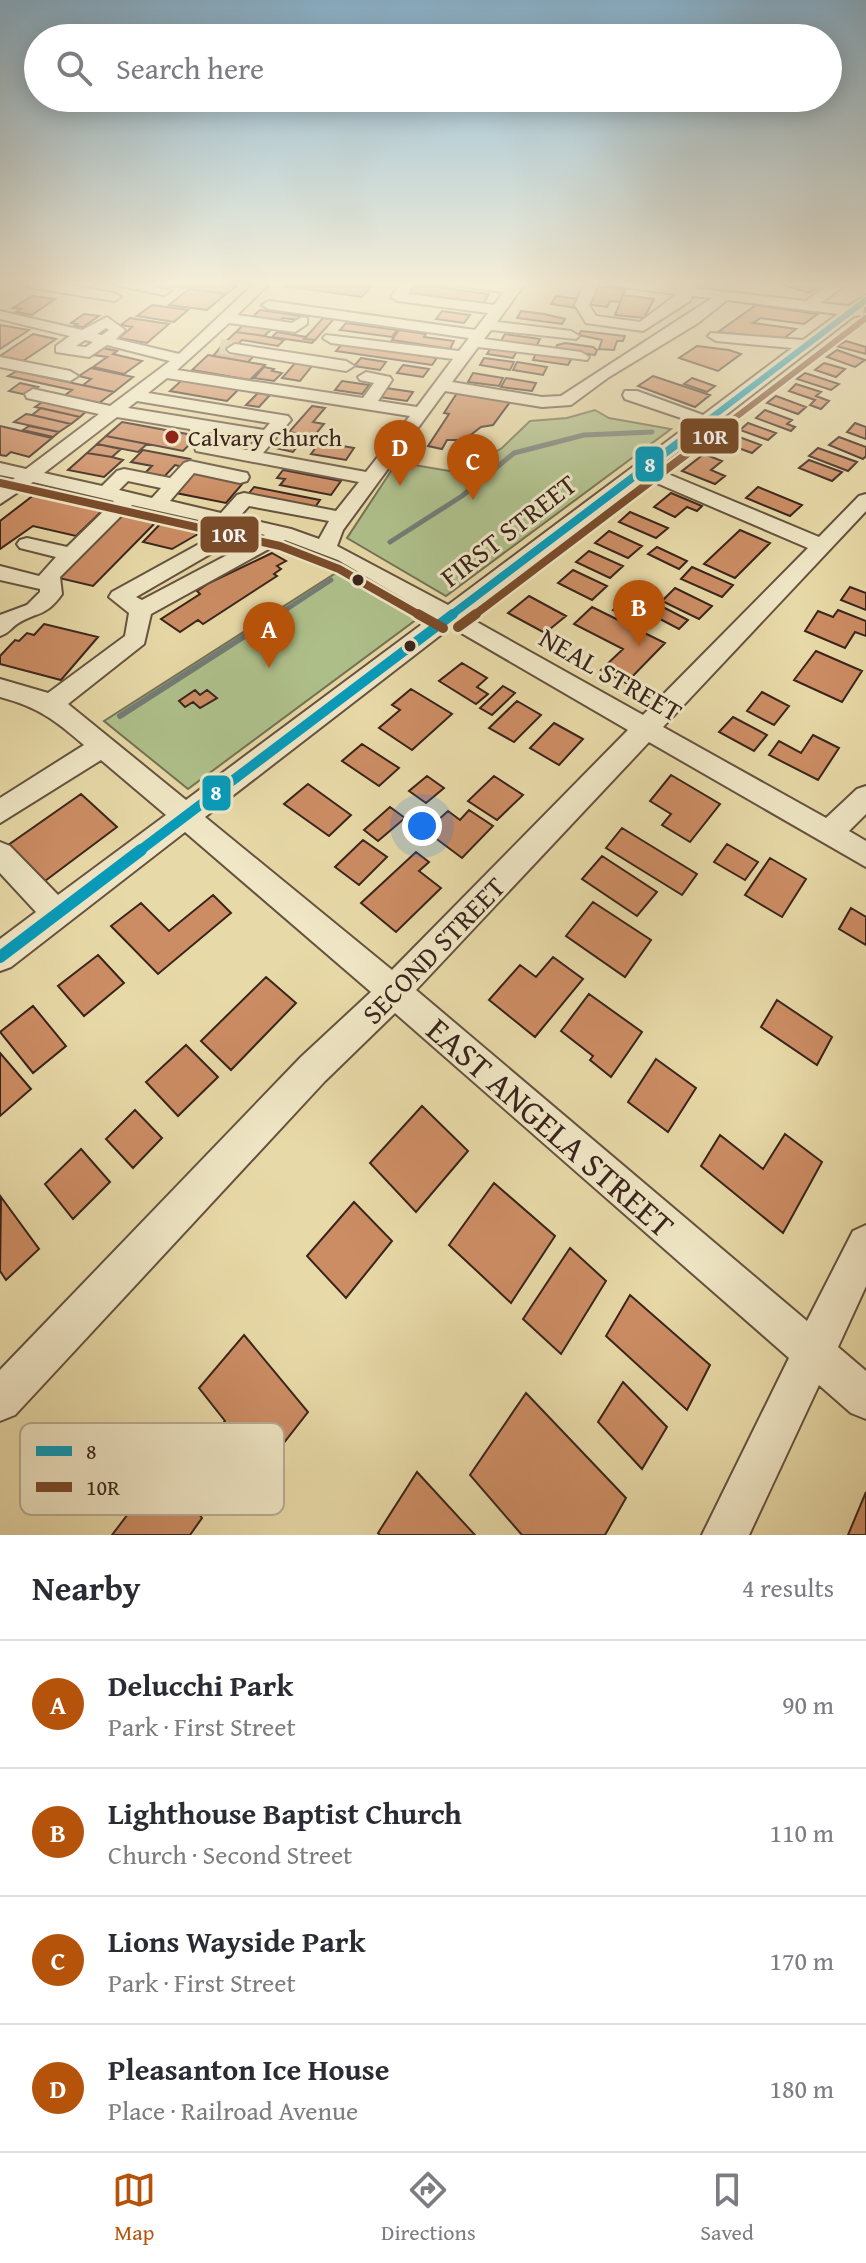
<!DOCTYPE html>
<meta charset="utf-8">
<style>
:root{--surface:#fff;--page:#f7f7f7;--text:#2b2b33;--muted:#7c7c81;--line:#e1e1e2;--accent:#b45309}
body{margin:0;font-family:"Gentium Book Plus",serif;background:var(--page);color:var(--text)}
.you{position:absolute;left:422px;top:826px;width:28px;height:28px;margin:-20px;border:6px solid #fff;border-radius:50%;background:#1a73e8;box-shadow:0 0 0 12px #1a73e833}
.badge{display:grid;place-items:center;width:52px;height:52px;border-radius:50%;background:var(--accent);color:#fff;font-size:26px;font-weight:700}
.pin{position:absolute;translate:-50% -66px;filter:drop-shadow(0 2px 4px #0008)}
.pin::after{content:'';position:absolute;top:42px;width:28px;height:24px;background:inherit;clip-path:polygon(0 0,100% 0,50% 100%)}
.list{margin:0;padding:0;list-style:none}
h2{display:flex;justify-content:space-between;align-items:center;height:104px;margin:0;padding:0 32px;font-size:34px}
h2 small{font-size:26px;font-weight:400;color:var(--muted)}
.list li{display:grid;grid-template-columns:52px 1fr auto;gap:24px;align-items:center;box-sizing:border-box;height:128px;padding:0 32px;border-top:2px solid var(--line)}
.list b{display:block;font-size:30px;white-space:nowrap}
.list p{margin:0;font-size:26px;white-space:nowrap;color:var(--muted)}
.list em{font-size:26px;font-style:normal;color:var(--muted)}
.icon{flex:none;width:44px;height:44px;fill:none;stroke:currentColor;stroke-width:2;stroke-linecap:round;stroke-linejoin:round}
.map{position:relative;flex:none;width:866px;height:1535px;overflow:hidden}
.search{position:absolute;background:var(--surface);box-shadow:0 4px 20px #0003;left:24px;right:24px;top:24px;height:88px;display:flex;align-items:center;gap:20px;box-sizing:border-box;padding:0 28px;border-radius:44px;color:var(--muted);font-size:30px}
.sheet{height:616px;background:var(--surface)}
nav{display:flex;justify-content:space-around;align-items:center;box-sizing:border-box;height:112px;border-top:2px solid var(--line);background:var(--surface);font-size:22px;color:var(--muted)}
nav a{display:grid;justify-items:center;gap:4px}
nav .on{color:var(--accent)}
.map>svg:first-child{display:block}
</style>
<div class="map">
<svg width="866" height="1535" viewBox="0 0 866 1535">
<rect width="100%" height="100%" fill="#e8daa8"/>
<filter id="stains"><feTurbulence type="fractalNoise" baseFrequency=".0025" numOctaves="4"/><feColorMatrix values="0 0 0 0 .2 0 0 0 0 .09 0 0 0 0 .02 0 0 0 .5 -.17"/></filter>
<radialGradient id="worn" r=".72"><stop offset=".6" stop-color="#630" stop-opacity="0"/><stop offset="1" stop-color="#630" stop-opacity=".3"/></radialGradient>
<path fill="#afc18c" stroke="#747254" stroke-width="2" d="M 595,410 L 609,418 L 671,429 L 446,596 L 347,538 L 397,462 L 461,473 L 502,448 L 530,421 L 567,418 Z
M 339,571 L 417,619 L 188,789 L 104,721 Z"/>
<g fill="none" stroke-linecap="round" stroke-linejoin="round">
<path stroke="#747d77" stroke-width="5" d="M 390,542 L 462,496 L 514,453 L 584,435 L 652,432
M 276,616 L 331,580"/>
<path stroke="#747d77" stroke-width="6" d="M 120,716 L 279,614"/>
</g>
<path fill="#cd8d64" stroke="#39241c" stroke-width="2" d="M 176,282 L 214,282 L 237,286 L 226,294 L 171,286 Z
M 788,282 L 825,282 L 809,293 L 783,285 Z
M 289,283 L 289,282 L 374,283 L 362,297 L 285,286 Z
M 414,284 L 489,294 L 483,304 L 406,294 Z
M 594,286 L 625,290 L 620,302 L 610,301 L 607,307 L 585,304 Z
M 189,289 L 226,294 L 207,310 L 169,305 Z
M 623,295 L 654,299 L 644,318 L 615,315 Z
M 32,296 L 55,299 L 32,315 L 16,312 L 21,309 L 13,308 Z
M 556,296 L 580,299 L 576,308 L 551,304 Z
M 152,305 L 188,310 L 174,322 L 137,316 Z
M 756,305 L 818,314 L 804,324 L 761,318 L 753,323 L 796,329 L 783,339 L 718,332 Z
M 260,310 L 303,316 L 299,320 L 283,318 L 276,324 L 249,320 Z
M 442,311 L 470,315 L 464,323 L 436,319 Z
M 521,311 L 544,314 L 565,319 L 562,324 L 517,318 Z
M 84,314 L 99,316 L 83,327 L 74,326 L 77,324 L 71,323 Z
M 130,318 L 169,324 L 147,343 L 119,338 L 132,327 L 121,325 Z
M 323,318 L 333,320 L 315,340 L 304,339 Z
M 245,323 L 273,328 L 264,336 L 236,332 Z
M 346,323 L 397,330 L 392,337 L 340,330 Z
M 0,325 L 29,330 L 0,349 Z
M 399,330 L 426,334 L 424,337 L 454,341 L 450,349 L 392,340 Z
M 581,331 L 625,336 L 623,341 L 617,341 L 614,350 L 599,349 L 602,340 L 579,335 Z
M 236,332 L 264,336 L 284,340 L 278,346 L 242,340 L 236,346 L 223,344 Z
M 277,332 L 306,337 L 304,339 L 315,340 L 312,343 L 272,337 Z
M 33,334 L 56,339 L 23,361 L 0,356 Z
M 505,334 L 540,339 L 536,347 L 500,342 Z
M 846,341 L 866,347 L 866,354 L 836,346 Z
M 565,343 L 593,347 L 597,350 L 595,355 L 555,350 L 557,345 Z
M 223,344 L 236,346 L 229,352 L 254,356 L 248,362 L 213,356 Z
M 342,344 L 437,358 L 432,365 L 336,351 Z
M 492,346 L 517,351 L 513,358 L 487,354 Z
M 697,346 L 729,350 L 741,354 L 718,371 L 679,358 Z
M 103,348 L 117,351 L 113,354 L 142,361 L 124,374 L 93,367 L 107,357 L 94,355 Z
M 837,350 L 865,360 L 855,367 L 827,357 Z
M 536,353 L 572,358 L 568,365 L 533,360 Z
M 208,355 L 248,362 L 265,365 L 250,380 L 192,370 Z
M 361,358 L 386,362 L 380,370 L 354,366 Z
M 484,358 L 514,362 L 510,370 L 480,365 Z
M 517,362 L 547,367 L 543,375 L 513,370 Z
M 295,363 L 312,366 L 300,381 L 282,378 Z
M 824,363 L 845,369 L 836,377 L 815,370 Z
M 403,365 L 429,369 L 423,377 L 397,373 Z
M 264,367 L 274,369 L 272,371 L 282,373 L 274,381 L 254,378 Z
M 91,368 L 133,377 L 114,392 L 83,385 L 91,379 L 79,376 Z
M 17,371 L 114,392 L 95,406 L 61,398 L 72,390 L 8,376 Z
M 473,373 L 503,378 L 499,386 L 468,382 Z
M 805,373 L 839,384 L 831,390 L 797,379 Z
M 653,376 L 710,395 L 695,407 L 638,386 Z
M 506,378 L 536,383 L 532,391 L 501,387 Z
M 692,378 L 715,386 L 707,392 L 684,384 Z
M 182,380 L 239,389 L 227,401 L 170,391 Z
M 342,381 L 369,385 L 362,394 L 335,390 Z
M 20,383 L 38,387 L 27,395 L 9,391 Z
M 796,384 L 821,392 L 816,396 L 829,401 L 821,409 L 810,405 L 815,400 L 789,391 Z
M 386,388 L 413,392 L 407,401 L 379,397 Z
M 258,393 L 270,395 L 259,407 L 246,405 Z
M 457,393 L 510,402 L 493,425 L 481,427 L 464,440 L 447,440 L 442,449 L 428,446 L 449,414 L 444,413 Z
M 776,396 L 806,407 L 798,414 L 767,403 Z
M 45,400 L 89,409 L 80,417 L 35,407 Z
M 312,406 L 325,408 L 313,422 L 324,424 L 314,436 L 289,432 Z
M 41,408 L 80,417 L 71,424 L 32,415 Z
M 765,410 L 792,420 L 787,424 L 795,427 L 791,431 L 756,418 Z
M 26,414 L 32,415 L 71,424 L 59,432 L 14,422 Z
M 122,422 L 198,436 L 183,451 L 106,436 Z
M 748,423 L 776,433 L 768,440 L 740,430 Z
M 855,423 L 866,427 L 866,439 L 847,432 Z
M 0,426 L 52,438 L 29,457 L 11,452 L 6,456 L 0,455 Z
M 29,426 L 59,432 L 53,437 L 23,430 Z
M 289,432 L 306,435 L 293,452 L 275,448 Z
M 731,434 L 761,445 L 752,453 L 722,442 Z
M 106,436 L 147,444 L 138,452 L 97,444 Z
M 839,437 L 866,447 L 866,456 L 863,459 L 829,445 Z
M 320,442 L 354,448 L 346,460 L 311,454 Z
M 97,444 L 121,449 L 112,457 L 87,453 Z
M 818,448 L 857,462 L 848,471 L 809,456 Z
M 143,450 L 190,459 L 183,467 L 175,465 L 163,478 L 144,474 L 152,466 L 131,462 Z
M 87,453 L 112,457 L 123,460 L 104,477 L 68,470 Z
M 704,454 L 722,461 L 711,470 L 725,476 L 715,484 L 682,471 Z
M 809,460 L 842,472 L 832,481 L 799,468 Z
M 283,470 L 341,481 L 331,495 L 280,485 L 285,479 L 277,478 Z
M 195,472 L 244,482 L 226,503 L 176,493 Z
M 254,487 L 320,500 L 313,510 L 246,497 Z
M 758,487 L 802,505 L 790,516 L 746,498 Z
M 671,493 L 702,506 L 697,511 L 687,507 L 675,517 L 654,507 Z
M 35,494 L 104,509 L 76,536 L 33,526 L 0,549 L 0,521 Z
M 630,512 L 668,528 L 656,538 L 619,522 Z
M 122,514 L 156,522 L 93,586 L 59,578 Z
M 162,522 L 198,529 L 198,534 L 172,549 L 143,542 Z
M 740,530 L 770,543 L 735,578 L 704,564 Z
M 609,531 L 642,546 L 628,558 L 595,543 Z
M 657,547 L 687,561 L 679,569 L 648,554 Z
M 589,551 L 623,566 L 610,578 L 576,562 Z
M 272,553 L 286,561 L 277,566 L 281,569 L 274,574 L 277,576 L 203,624 L 198,620 L 180,632 L 161,619 L 200,594 L 197,591 L 209,583 Z
M 692,567 L 733,585 L 722,597 L 681,579 Z
M 573,570 L 607,586 L 592,600 L 558,583 Z
M 850,587 L 866,593 L 866,610 L 841,600 Z
M 675,588 L 712,606 L 699,619 L 662,601 Z
M 634,592 L 688,620 L 679,629 L 639,608 L 628,618 L 613,610 Z
M 529,596 L 566,616 L 545,633 L 508,613 Z
M 592,607 L 665,643 L 626,683 L 601,670 L 623,649 L 574,624 Z
M 838,610 L 866,621 L 866,636 L 855,632 L 845,648 L 805,631 L 818,611 L 833,617 Z
M 44,624 L 98,637 L 61,680 L 0,664 L 0,656 L 15,640 L 19,641 L 27,633 L 34,635 Z
M 816,651 L 862,671 L 842,702 L 794,680 Z
M 462,663 L 487,678 L 477,687 L 488,694 L 476,704 L 439,681 Z
M 503,686 L 515,693 L 492,715 L 480,708 Z
M 411,689 L 452,714 L 412,750 L 379,728 L 400,710 L 392,705 Z
M 195,690 L 200,695 L 207,690 L 217,698 L 200,708 L 193,702 L 185,707 L 179,701 Z
M 762,692 L 789,706 L 774,725 L 747,711 Z
M 517,701 L 541,715 L 514,742 L 489,728 Z
M 733,717 L 767,735 L 754,751 L 719,732 Z
M 554,723 L 583,739 L 559,765 L 530,748 Z
M 813,735 L 839,748 L 818,780 L 769,755 L 779,741 L 801,753 Z
M 362,744 L 399,768 L 379,786 L 342,761 Z
M 671,775 L 720,804 L 690,842 L 662,825 L 671,814 L 650,801 Z
M 427,776 L 444,788 L 426,803 L 409,791 Z
M 494,776 L 523,795 L 497,820 L 468,801 Z
M 308,784 L 351,815 L 329,836 L 284,804 Z
M 81,794 L 117,827 L 37,887 L 1,850 Z
M 390,807 L 405,818 L 378,841 L 364,830 Z
M 469,810 L 493,826 L 462,858 L 426,831 L 448,811 L 460,820 Z
M 622,828 L 697,874 L 682,895 L 606,848 Z
M 363,840 L 387,857 L 359,885 L 335,867 Z
M 727,844 L 758,862 L 745,880 L 714,862 Z
M 416,852 L 429,862 L 419,871 L 441,888 L 396,932 L 361,903 Z
M 602,856 L 657,892 L 637,916 L 582,879 Z
M 770,858 L 806,879 L 782,917 L 745,895 Z
M 213,895 L 231,913 L 158,974 L 111,926 L 141,903 L 169,931 Z
M 593,902 L 651,940 L 625,977 L 566,936 Z
M 851,908 L 866,917 L 866,945 L 839,929 Z
M 98,955 L 124,983 L 84,1016 L 58,986 Z
M 553,957 L 583,979 L 535,1037 L 489,1000 L 520,965 L 536,977 Z
M 266,977 L 296,1003 L 231,1070 L 201,1041 Z
M 589,994 L 642,1032 L 611,1077 L 590,1060 L 593,1056 L 561,1031 Z
M 777,1000 L 832,1037 L 817,1065 L 761,1027 Z
M 33,1006 L 66,1046 L 33,1073 L 0,1032 Z
M 186,1045 L 218,1077 L 178,1116 L 146,1082 Z
M 0,1053 L 31,1089 L 0,1116 Z
M 656,1059 L 696,1088 L 668,1132 L 628,1102 Z
M 422,1106 L 468,1151 L 416,1212 L 370,1163 Z
M 135,1110 L 162,1138 L 133,1168 L 106,1139 Z
M 785,1134 L 822,1162 L 783,1233 L 701,1166 L 720,1135 L 763,1169 Z
M 81,1149 L 110,1182 L 73,1219 L 45,1184 Z
M 494,1183 L 555,1236 L 511,1303 L 449,1245 Z
M 1,1197 L 39,1249 L 6,1280 L 0,1271 Z
M 354,1202 L 392,1241 L 346,1298 L 307,1256 Z
M 570,1248 L 606,1281 L 561,1354 L 523,1319 Z
M 630,1295 L 710,1365 L 687,1410 L 606,1336 Z
M 244,1335 L 308,1412 L 240,1499 L 202,1448 L 225,1421 L 199,1388 Z
M 623,1382 L 667,1427 L 642,1469 L 598,1422 Z
M 526,1393 L 626,1498 L 605,1535 L 522,1535 L 470,1475 Z
M 163,1468 L 202,1518 L 190,1535 L 112,1535 Z
M 417,1472 L 475,1535 L 380,1535 L 378,1533 Z
M 866,1492 L 866,1535 L 848,1535 Z"/>
<g fill="none" stroke-linecap="round" stroke-linejoin="round">
<path stroke="#c5b68c" stroke-width="15" stroke-dasharray="15 8" stroke-linecap="butt" d="M 220,346 L 235,349"/>
<g stroke="#65523f" stroke-width="4">
<path id="minor" d="M 28,282 L 50,282 L 114,293 L 121,297 L 114,301 L 34,288 L 29,287 Z
M 101,282 L 136,282 L 171,291 L 164,295 Z
M 256,282 L 271,282 L 237,315 L 292,323 L 302,317 L 307,318 L 307,324 L 295,332 L 229,323 L 177,370 L 363,398 L 374,383 L 360,380 L 358,377 L 366,372 L 390,377 L 392,380 L 378,401 L 417,407 L 453,359 L 331,343 L 323,338 L 326,335 L 459,351 L 469,338 L 269,309 L 262,305 L 269,301 L 475,330 L 488,313 L 398,301 L 391,297 L 403,282 L 415,282 L 408,294 L 494,305 L 504,292 L 457,286 L 450,282 L 526,282 L 497,322 L 571,331 L 579,336 L 576,339 L 491,330 L 484,339 L 581,352 L 589,357 L 587,360 L 478,347 L 452,382 L 542,397 L 561,396 L 712,298 L 692,296 L 690,301 L 643,331 L 586,323 L 575,305 L 585,282 L 599,282 L 589,305 L 596,316 L 640,322 L 677,294 L 613,286 L 606,282 L 681,286 L 684,282 L 699,282 L 694,288 L 806,301 L 832,282 L 849,282 L 821,303 L 848,306 L 866,296 L 863,315 L 854,316 L 656,469 L 819,537 L 859,496 L 866,494 L 866,511 L 663,727 L 826,818 L 857,789 L 866,786 L 866,814 L 849,831 L 866,841 L 866,867 L 649,742 L 416,990 L 807,1321 L 853,1231 L 866,1225 L 866,1286 L 838,1347 L 866,1371 L 866,1419 L 851,1413 L 819,1385 L 749,1535 L 702,1535 L 789,1358 L 395,1013 L 325,1081 L 15,1415 L 0,1421 L 0,1370 L 301,1057 L 371,992 L 185,832 L 11,967 L 0,971 L 0,939 L 36,912 L 0,873 L 0,842 L 10,846 L 58,895 L 166,815 L 101,760 L 0,823 L 0,798 L 84,745 C 55,720 38,707 0,697 L 0,679 L 48,693 L 125,636 L 129,613 L 109,597 L 112,592 L 230,527 L 132,505 L 60,577 L 62,594 C 45,618 37,611 17,624 C 10,629 9,633 0,636 L 0,615 L 27,605 L 40,592 L 40,589 L 0,580 L 0,566 L 39,576 L 56,557 L 20,548 L 17,544 L 20,540 L 27,538 L 67,547 L 114,501 L 33,482 L 0,504 L 0,489 L 15,478 L 0,475 L 0,463 L 26,469 L 99,414 L 27,398 L 25,394 L 33,389 L 110,406 L 170,361 L 107,345 L 89,357 L 56,352 L 56,346 L 70,336 L 0,319 L 0,311 L 82,330 L 107,317 L 125,330 L 116,339 L 179,354 ZM 727,300 L 838,314 L 803,340 L 711,333 L 708,336 L 716,341 L 792,348 L 703,415 L 637,391 L 625,391 L 623,395 L 625,399 L 693,422 L 448,605 L 337,546 L 343,530 L 445,391 L 542,407 L 571,405 L 609,377 L 698,323 ZM 106,328 L 109,330 L 102,335 L 97,334 ZM 85,340 L 93,342 L 86,347 L 76,346 ZM 167,378 L 410,416 L 366,472 L 263,453 L 291,420 L 288,416 L 148,393 ZM 137,401 L 270,423 L 264,430 L 128,408 ZM 117,417 L 190,429 L 196,451 L 359,482 L 336,511 L 244,493 L 237,495 L 221,513 L 170,501 L 194,473 L 240,483 L 247,481 L 249,477 L 247,473 L 190,461 L 184,463 L 170,478 L 124,469 L 117,471 L 102,486 L 44,473 ZM 208,432 L 256,439 L 247,450 L 210,443 ZM 645,478 L 808,548 L 643,715 L 466,616 ZM 128,481 L 161,488 L 152,498 L 119,490 ZM 249,506 L 329,521 L 319,539 L 291,529 L 239,517 ZM 250,531 L 265,535 L 142,600 L 136,597 ZM 285,540 L 338,560 L 433,616 L 186,800 L 68,704 L 144,644 L 151,614 ZM 451,627 L 628,730 L 392,970 L 205,817 Z
M 235,344 L 346,361 L 354,366 L 346,371 L 230,352 L 227,349 Z
M 0,357 L 70,371 L 78,376 L 70,381 L 0,367 Z"/>
</g>
<use href="#minor" fill="#f0e7c6" fill-rule="evenodd"/>
<g stroke="#f0e7c6" stroke-width="10">
<path id="bus-1-far3" d="M 695,430 L 866,300"/>
</g>
<g stroke="#f0e7c6" stroke-width="13">
<path id="bus-1-far2" d="M 450,616 L 698,428"/>
</g>
<g stroke="#f0e7c6" stroke-width="16">
<path id="bus-1-far1" d="M 138,852 L 453,614"/>
</g>
<g stroke="#f0e7c6" stroke-width="18">
<path id="bus-1" d="M 0,957 L 141,850"/>
</g>
<g stroke="#f0e7c6" stroke-width="10">
<path id="bus-2-far2" d="M 719,430 L 866,318"/>
</g>
<g stroke="#f0e7c6" stroke-width="13">
<path id="bus-2-far1" d="M 0,483 L 280,546 L 339,569 L 421,616
M 473,616 L 721,428"/>
</g>
<g stroke="#f0e7c6" stroke-width="16">
<path id="bus-2" d="M 418,614 L 443,628
M 458,627 L 476,614"/>
</g>
<use href="#bus-1-far3" stroke="#069cbc" stroke-width="6"/>
<use href="#bus-1-far2" stroke="#069cbc" stroke-width="8"/>
<use href="#bus-1-far1" stroke="#069cbc" stroke-width="10"/>
<use href="#bus-1" stroke="#069cbc" stroke-width="12"/>
<use href="#bus-2-far2" stroke="#7a4b2a" stroke-width="6"/>
<use href="#bus-2-far1" stroke="#7a4b2a" stroke-width="8"/>
<use href="#bus-2" stroke="#7a4b2a" stroke-width="10"/>
</g>
<linearGradient id="sky" x2="0" y2="1"><stop stop-color="#89b6d3"/><stop offset="0.57" stop-color="#f5eed8"/><stop offset="1" stop-color="#f5eed8" stop-opacity="0"/></linearGradient>
<rect width="866" height="497" fill="url(#sky)"/>
<circle fill="#8f2418" stroke="#f0e7c6" stroke-width="3" cx="172" cy="437" r="8"/>
<g fill="#39241c" stroke="#f0e7c6" stroke-width="3">
<circle cx="358" cy="580" r="7"/>
<circle cx="410" cy="646" r="7"/>
</g>
<g text-anchor="middle" dominant-baseline="central" stroke-width="6" stroke-linejoin="round" paint-order="stroke">
<g font-size="24" fill="#39241c" stroke="#f0e7c6" text-anchor="start">
<text x="188" y="437">Calvary Church</text>
</g>
<g font-size="28" fill="#39241c" stroke="#f0e7c6">
<text transform="translate(508 530) rotate(-38)">FIRST STREET</text>
<text transform="translate(611 674) rotate(30)">NEAL STREET</text>
<text transform="translate(433 950) rotate(-46)">SECOND STREET</text>
</g>
<g font-size="34" fill="#39241c" stroke="#f0e7c6">
<text transform="translate(551 1127) rotate(41)">EAST ANGELA STREET</text>
</g>
</g>
<rect x="20" y="1423" width="264" height="92" rx="12" fill="#f0e7c6" stroke="#b9ac93" stroke-width="2"/>
<rect x="36" y="1446" width="36" height="10" fill="#069cbc"/>
<rect x="36" y="1482" width="36" height="10" fill="#7a4b2a"/>
<g font-size="22" fill="#39241c">
<text x="86" y="1459">8</text>
<text x="86" y="1495">10R</text>
</g>
<g stroke="#f0e7c6" stroke-width="3">
<rect x="679" y="417" width="61" height="38" rx="8" fill="#7a4b2a"/>
<rect x="634" y="445" width="31" height="38" rx="8" fill="#069cbc"/>
<rect x="199" y="515" width="61" height="39" rx="8" fill="#7a4b2a"/>
<rect x="201" y="774" width="31" height="38" rx="8" fill="#069cbc"/>
</g>
<g font-size="22" text-anchor="middle" font-weight="bold" fill="#fff">
<text x="710" y="444">10R</text>
<text x="650" y="472">8</text>
<text x="229" y="542">10R</text>
<text x="216" y="800">8</text>
</g>
<rect width="100%" height="100%" filter="url(#stains)"/>
<rect width="100%" height="100%" fill="url(#worn)"/>
</svg>
<div class="you"></div>
<div class="pin badge" style="left:269px;top:668px">A</div>
<div class="pin badge" style="left:639px;top:646px">B</div>
<div class="pin badge" style="left:473px;top:500px">C</div>
<div class="pin badge" style="left:400px;top:486px">D</div>
<div class="search"><svg class="icon" aria-label="search" viewBox="0 0 24 24"><circle cx="10" cy="10" r="6"/><path d="M15 15l6 6"/></svg>Search here</div>
</div>
<section class="sheet">
<h2>Nearby<small>4 results</small></h2>
<ul class="list">
<li><span class="badge">A</span><div><b>Delucchi Park</b><p>Park · First Street</p></div><em>90 m</em></li>
<li><span class="badge">B</span><div><b>Lighthouse Baptist Church</b><p>Church · Second Street</p></div><em>110 m</em></li>
<li><span class="badge">C</span><div><b>Lions Wayside Park</b><p>Park · First Street</p></div><em>170 m</em></li>
<li><span class="badge">D</span><div><b>Pleasanton Ice House</b><p>Place · Railroad Avenue</p></div><em>180 m</em></li>
</ul>
</section>
<nav>
<a class="on"><svg class="icon" aria-label="map" viewBox="0 0 24 24"><path d="M3 6l6-2 6 2 6-2v14l-6 2-6-2-6 2zM9 4v14M15 6v14"/></svg>Map</a>
<a><svg class="icon" aria-label="directions" viewBox="0 0 24 24"><path d="M12 3l9 9-9 9-9-9zM9 14v-3h6M13 9l2 2-2 2"/></svg>Directions</a>
<a><svg class="icon" aria-label="saved" viewBox="0 0 24 24"><path d="M7 4h10v16l-5-4-5 4z"/></svg>Saved</a>
</nav>
